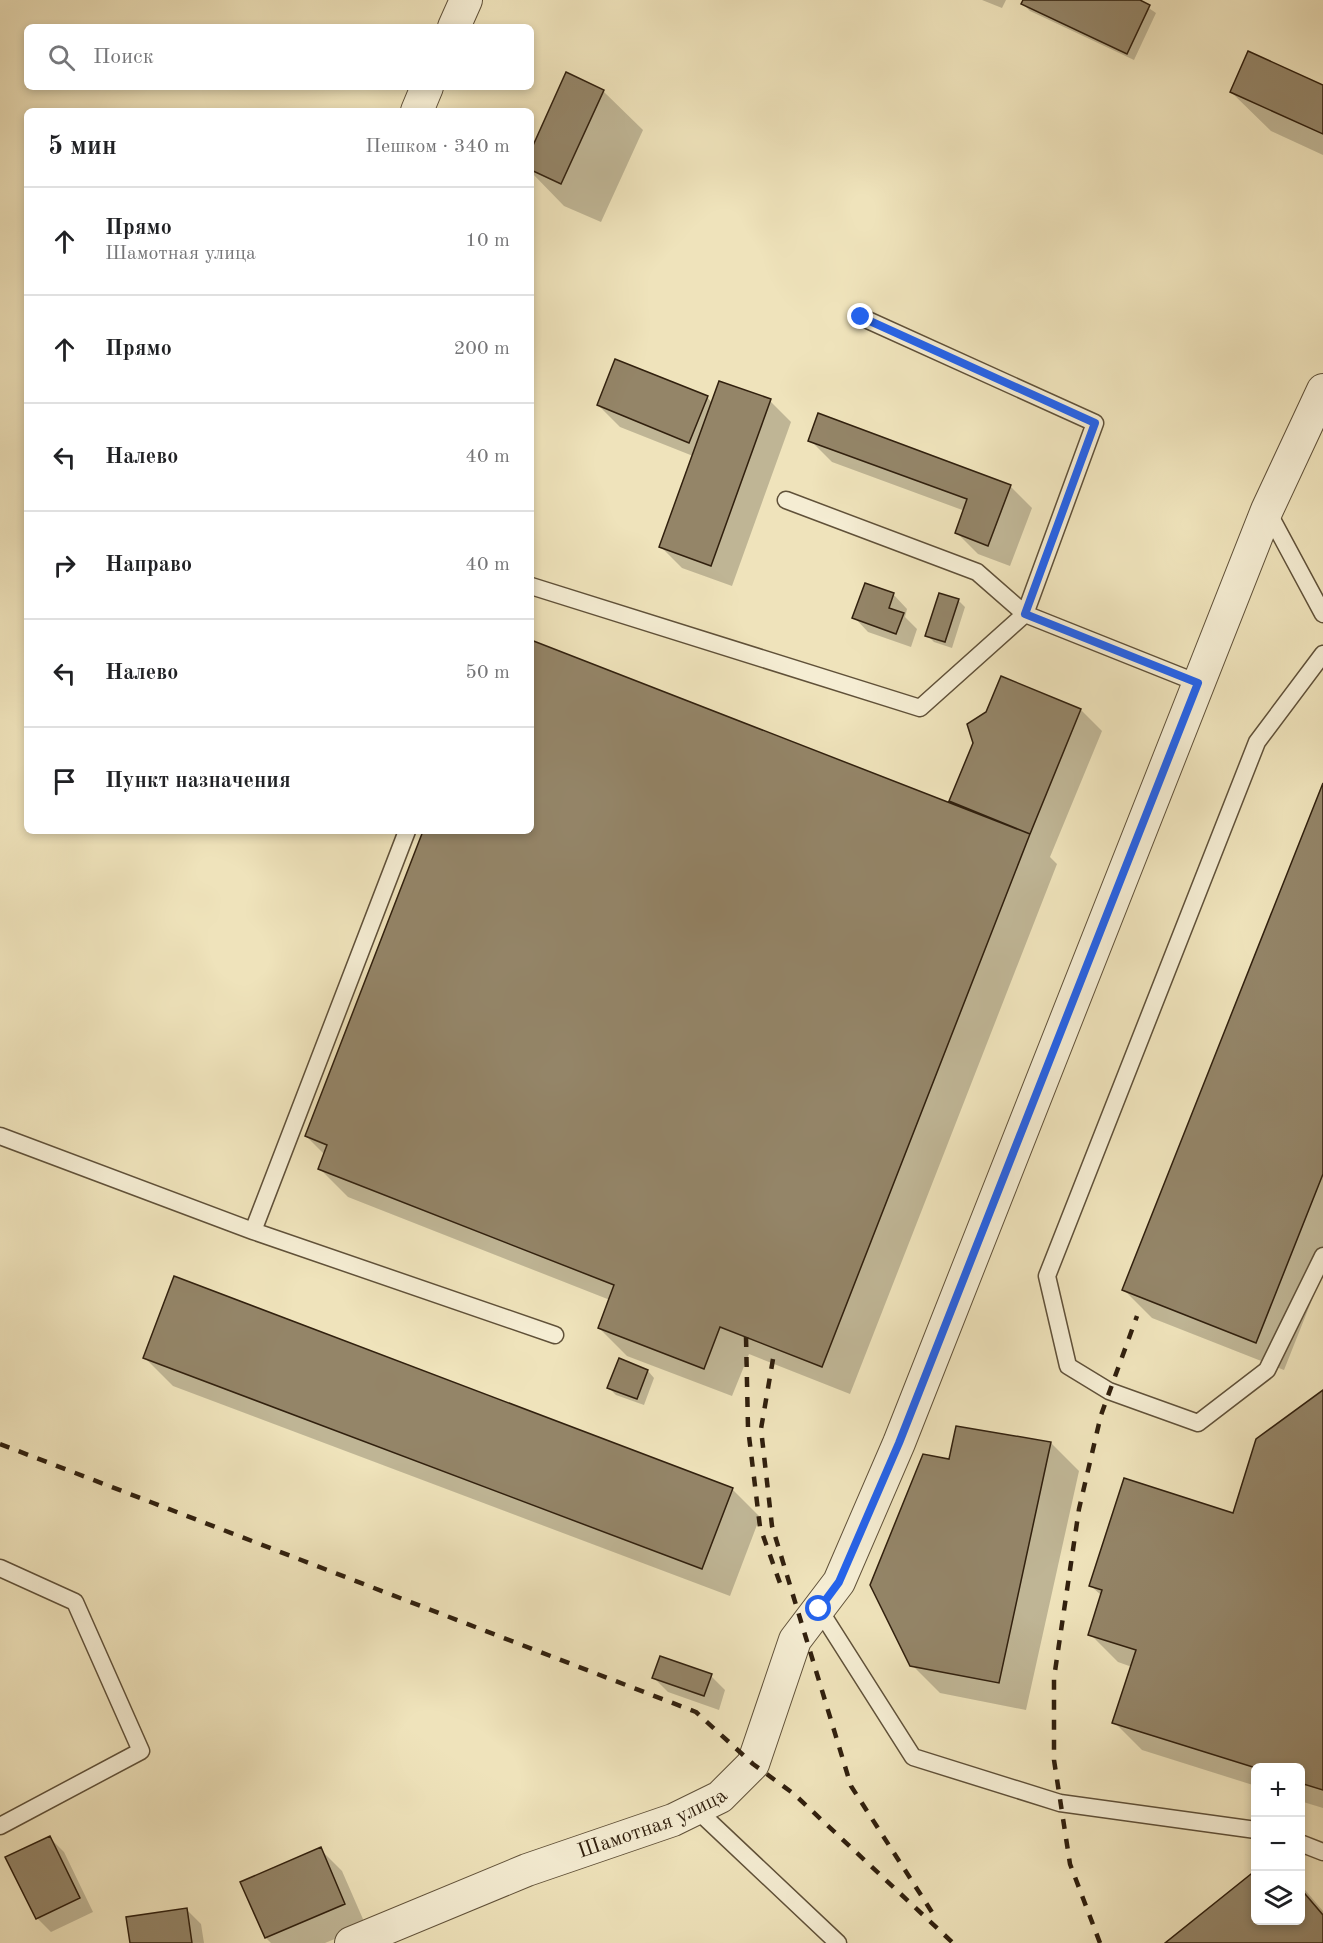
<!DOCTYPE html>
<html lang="ru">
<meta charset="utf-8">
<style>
:root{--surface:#fff;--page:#f6f6f6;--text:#202124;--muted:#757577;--line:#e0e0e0}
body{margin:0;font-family:"Old Standard TT",serif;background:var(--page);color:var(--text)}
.controls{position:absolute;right:18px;bottom:18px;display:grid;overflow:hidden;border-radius:9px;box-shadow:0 3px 9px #0003}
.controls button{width:54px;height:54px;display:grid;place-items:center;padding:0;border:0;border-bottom:2px solid var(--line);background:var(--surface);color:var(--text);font:30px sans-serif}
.stop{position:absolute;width:18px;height:18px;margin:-14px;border:4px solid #2563eb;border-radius:50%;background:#fff}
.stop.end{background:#2563eb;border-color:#fff;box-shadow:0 2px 6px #0008}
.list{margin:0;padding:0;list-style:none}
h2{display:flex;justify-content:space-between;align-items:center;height:78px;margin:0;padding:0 24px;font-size:26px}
h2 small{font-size:20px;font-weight:400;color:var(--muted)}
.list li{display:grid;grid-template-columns:39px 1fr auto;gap:18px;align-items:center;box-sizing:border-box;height:108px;padding:0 24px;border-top:2px solid var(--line)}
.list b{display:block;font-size:22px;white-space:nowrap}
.list p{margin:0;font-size:20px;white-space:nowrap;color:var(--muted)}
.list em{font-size:20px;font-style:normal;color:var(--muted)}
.icon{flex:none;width:33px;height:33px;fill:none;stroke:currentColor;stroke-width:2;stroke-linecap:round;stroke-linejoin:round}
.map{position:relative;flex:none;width:1323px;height:1943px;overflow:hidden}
.search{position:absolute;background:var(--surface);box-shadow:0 3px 9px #0003;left:24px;top:24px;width:510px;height:66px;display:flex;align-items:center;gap:15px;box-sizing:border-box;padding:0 21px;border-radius:9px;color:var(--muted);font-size:22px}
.panel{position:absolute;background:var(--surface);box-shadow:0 3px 9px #0003;left:24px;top:108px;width:510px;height:726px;border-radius:9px}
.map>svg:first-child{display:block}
</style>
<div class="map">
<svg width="1323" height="1943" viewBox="0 0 1323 1943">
<rect width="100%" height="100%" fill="#efe3bb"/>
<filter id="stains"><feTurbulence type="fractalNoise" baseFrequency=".00333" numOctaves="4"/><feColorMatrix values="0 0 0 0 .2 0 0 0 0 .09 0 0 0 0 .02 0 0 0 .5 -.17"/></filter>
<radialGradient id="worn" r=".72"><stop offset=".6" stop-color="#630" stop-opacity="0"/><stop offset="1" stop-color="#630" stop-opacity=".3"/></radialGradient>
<path fill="#0003" d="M 982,0 L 1006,0 L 1002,8 Z
M 1025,0 L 1137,0 L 1156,13 L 1134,60 L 1030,11 L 1023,4 Z
M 1323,86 L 1323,155 L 1271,131 L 1231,92 Z
M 603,91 L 643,130 L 601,222 L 564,206 L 531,172 L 531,154 Z
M 707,397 L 712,403 L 770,401 L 791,422 L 732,586 L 682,568 L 661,547 L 693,456 L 620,427 L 598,405 Z
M 810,440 L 1010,486 L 1032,508 L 1010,566 L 978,554 L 957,533 L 965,511 L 832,462 Z
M 893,594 L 907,609 L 905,617 L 917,629 L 911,647 L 868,632 L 854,617 Z
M 958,600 L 965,607 L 952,648 L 934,642 L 927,635 Z
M 531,641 L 958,808 L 951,801 L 1081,710 L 1102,731 L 1050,857 L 1057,864 L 850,1394 L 749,1354 L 732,1396 L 627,1356 L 599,1328 L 610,1300 L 348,1197 L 320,1169 L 325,1155 L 306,1136 L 425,831 L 531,831 Z
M 1323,787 L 1323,1272 L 1284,1370 L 1152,1318 L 1124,1290 Z
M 145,1358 L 732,1489 L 760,1517 L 730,1596 L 173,1386 Z
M 648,1371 L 654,1378 L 644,1405 L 616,1395 L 609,1388 Z
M 1323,1392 L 1323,1808 L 1300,1801 L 1300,1768 L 1256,1768 L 1256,1786 L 1142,1750 L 1114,1722 L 1132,1667 L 1118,1662 L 1090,1634 L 1102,1596 L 1091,1586 L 1234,1514 Z
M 1051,1443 L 1079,1471 L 1026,1710 L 940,1693 L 912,1665 L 950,1461 Z
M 711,1676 L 725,1690 L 719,1710 L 668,1692 L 654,1678 Z
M 50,1838 L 64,1852 L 93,1912 L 51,1932 L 37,1918 Z
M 320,1849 L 342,1871 L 366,1926 L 325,1943 L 271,1943 L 266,1938 Z
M 1300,1884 L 1323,1911 L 1323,1943 L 1167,1943 L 1256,1920 L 1300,1920 Z
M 187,1910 L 201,1924 L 204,1943 L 131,1943 Z"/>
<path fill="#948568" stroke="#31200e" stroke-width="1.5" d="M 1023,0 L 1140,0 L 1150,5 L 1127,54 L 1021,4 Z
M 1248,51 L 1323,85 L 1323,134 L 1230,92 Z
M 566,72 L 604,90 L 561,184 L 531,170 L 531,150 Z
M 615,359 L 708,396 L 689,443 L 597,405 Z
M 719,381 L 771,399 L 711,566 L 659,547 Z
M 818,413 L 1011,485 L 988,546 L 955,533 L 967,499 L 808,441 Z
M 865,583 L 894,593 L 889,608 L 904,613 L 896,634 L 852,618 Z
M 939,593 L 959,599 L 945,642 L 925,636 Z
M 531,640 L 1030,834 L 822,1367 L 720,1327 L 704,1369 L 598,1328 L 614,1285 L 318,1169 L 327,1145 L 305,1136 L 423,831 L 531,831 Z
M 1001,676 L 1081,709 L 1030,834 L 949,801 L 973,743 L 967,724 L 986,712 Z
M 1323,783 L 1323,1174 L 1256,1343 L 1122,1290 Z
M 174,1276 L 733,1488 L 702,1569 L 143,1358 Z
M 619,1358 L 648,1370 L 637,1399 L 607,1388 Z
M 1323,1390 L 1323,1790 L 1300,1783 L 1300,1768 L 1256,1768 L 1112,1723 L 1136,1650 L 1088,1635 L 1102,1590 L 1089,1586 L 1124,1478 L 1233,1513 L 1256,1439 Z
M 956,1426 L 1051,1442 L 999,1683 L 910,1666 L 870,1585 L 923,1454 L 949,1459 Z
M 660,1656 L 712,1674 L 704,1696 L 652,1678 Z
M 50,1836 L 80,1898 L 36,1919 L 5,1857 Z
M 321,1847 L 345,1904 L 265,1938 L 240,1882 Z
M 1256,1870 L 1256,1920 L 1300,1920 L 1300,1888 L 1323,1915 L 1323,1943 L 1165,1943 Z
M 187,1908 L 192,1943 L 130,1943 L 126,1917 Z"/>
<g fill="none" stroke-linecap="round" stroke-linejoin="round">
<g stroke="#605139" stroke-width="19">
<path id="service" d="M 786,500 L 977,572 L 1025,614 L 1198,683
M 1267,510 L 1323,614
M 531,586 L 920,708 L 1025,614 L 1095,423 L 861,317
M 1323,654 L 1257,742 L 1047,1276 L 1068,1366 L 1109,1391 L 1198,1423 L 1267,1370 L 1323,1256
M 0,1136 L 253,1231 L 407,831
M 253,1231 L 555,1335
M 0,1568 L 75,1602 L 141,1751 L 0,1826
M 819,1609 L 913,1757 L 1060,1803 L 1256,1830
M 696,1809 L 838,1943
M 1300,1843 L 1323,1852"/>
</g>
<g stroke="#605139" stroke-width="34">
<g id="minor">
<path d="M 454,27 L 466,0"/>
<path d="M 417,111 L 427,87"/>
<path id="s1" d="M 351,1943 L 527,1870 L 673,1820 L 720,1797 L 753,1764 L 795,1640 L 839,1582 L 899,1443 L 1267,510 L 1323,390"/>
</g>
</g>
<use href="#service" stroke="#f5edd3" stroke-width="16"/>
<use href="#minor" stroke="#f5edd3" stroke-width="32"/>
<path stroke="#31200e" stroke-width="4.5" stroke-dasharray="10 10" stroke-linecap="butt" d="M 746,1337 L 748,1428 L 760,1527 L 781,1586
M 773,1359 L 761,1429 L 772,1526 L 851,1786 L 937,1920
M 0,1444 L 696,1712 L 753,1764 L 794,1794 L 953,1943
M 1100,1943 L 1070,1864 L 1054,1760 L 1054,1678 L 1079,1509 L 1101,1415 L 1137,1316"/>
</g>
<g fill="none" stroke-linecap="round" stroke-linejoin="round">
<path stroke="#2563eb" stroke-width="8" d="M 819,1609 L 839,1582 L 899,1443 L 1198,683 L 1025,614 L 1095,423 L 861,317"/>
</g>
<g text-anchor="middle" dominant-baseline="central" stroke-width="4.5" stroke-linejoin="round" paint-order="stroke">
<g font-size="21" fill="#31200e" stroke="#f5edd3">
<text stroke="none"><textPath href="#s1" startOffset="324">Шамотная улица</textPath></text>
</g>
</g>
<rect width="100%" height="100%" filter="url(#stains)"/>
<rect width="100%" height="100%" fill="url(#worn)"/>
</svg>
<div class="controls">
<button>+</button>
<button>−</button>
<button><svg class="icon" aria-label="layers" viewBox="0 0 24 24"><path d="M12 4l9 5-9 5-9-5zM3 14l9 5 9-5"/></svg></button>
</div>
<div class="stop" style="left:819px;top:1609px"></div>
<div class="stop end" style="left:861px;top:317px"></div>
<div class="search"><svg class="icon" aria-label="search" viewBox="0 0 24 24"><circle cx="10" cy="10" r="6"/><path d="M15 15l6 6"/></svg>Поиск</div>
<section class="panel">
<h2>5 мин<small>Пешком · 340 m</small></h2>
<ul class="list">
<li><svg class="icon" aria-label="ahead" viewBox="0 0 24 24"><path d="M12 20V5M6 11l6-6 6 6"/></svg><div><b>Прямо</b><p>Шамотная улица</p></div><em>10 m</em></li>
<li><svg class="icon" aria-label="ahead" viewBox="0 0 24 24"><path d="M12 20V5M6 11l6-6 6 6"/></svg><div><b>Прямо</b></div><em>200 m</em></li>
<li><svg class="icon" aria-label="left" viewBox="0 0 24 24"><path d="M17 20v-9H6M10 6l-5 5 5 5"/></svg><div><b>Налево</b></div><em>40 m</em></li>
<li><svg class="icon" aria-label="right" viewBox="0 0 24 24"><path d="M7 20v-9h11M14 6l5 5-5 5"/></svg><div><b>Направо</b></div><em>40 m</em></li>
<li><svg class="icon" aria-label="left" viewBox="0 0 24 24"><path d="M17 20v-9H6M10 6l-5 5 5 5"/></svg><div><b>Налево</b></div><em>50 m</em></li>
<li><svg class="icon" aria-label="arrive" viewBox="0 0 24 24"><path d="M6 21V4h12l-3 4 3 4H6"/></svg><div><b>Пункт назначения</b></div></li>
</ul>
</section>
</div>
